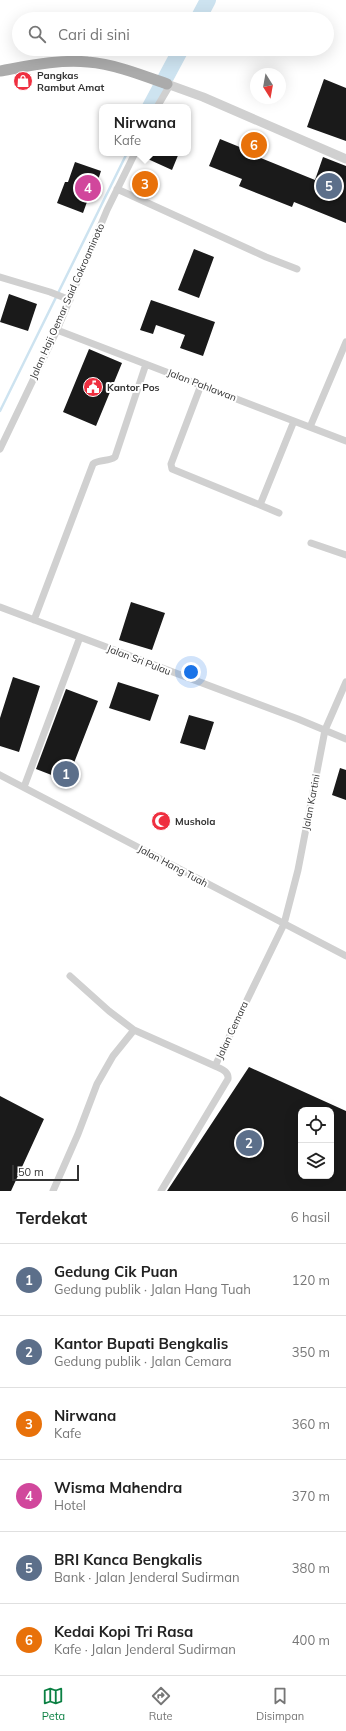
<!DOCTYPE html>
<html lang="id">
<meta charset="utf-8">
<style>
:root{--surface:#fff;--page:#f2f2f2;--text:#222;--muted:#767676;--line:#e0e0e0;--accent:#0b8043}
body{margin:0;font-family:Mulish,sans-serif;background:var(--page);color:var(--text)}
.controls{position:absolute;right:12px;bottom:12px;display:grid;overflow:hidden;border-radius:8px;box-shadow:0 4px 16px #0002}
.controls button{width:36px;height:36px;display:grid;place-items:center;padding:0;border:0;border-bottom:1px solid var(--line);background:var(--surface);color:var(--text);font:20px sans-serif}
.compass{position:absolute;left:250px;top:68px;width:36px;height:36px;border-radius:50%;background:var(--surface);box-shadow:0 4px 16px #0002;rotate:169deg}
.scale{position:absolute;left:12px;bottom:10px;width:67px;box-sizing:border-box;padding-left:4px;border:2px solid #333;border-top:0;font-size:11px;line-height:14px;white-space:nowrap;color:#333;-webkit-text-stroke:3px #fff;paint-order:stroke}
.you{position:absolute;left:191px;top:672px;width:14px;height:14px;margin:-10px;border:3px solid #fff;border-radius:50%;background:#1a73e8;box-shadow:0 0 0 6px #1a73e833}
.badge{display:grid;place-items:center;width:26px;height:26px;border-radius:50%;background:var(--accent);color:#fff;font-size:13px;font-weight:700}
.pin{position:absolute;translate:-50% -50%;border:2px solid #fff;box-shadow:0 1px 4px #0006}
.popup{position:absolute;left:99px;top:104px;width:92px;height:52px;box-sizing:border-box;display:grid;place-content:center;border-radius:8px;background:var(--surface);filter:drop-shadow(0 1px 3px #0005);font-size:13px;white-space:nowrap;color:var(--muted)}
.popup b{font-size:15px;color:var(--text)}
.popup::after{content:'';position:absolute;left:50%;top:100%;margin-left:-8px;border:8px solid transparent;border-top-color:var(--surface)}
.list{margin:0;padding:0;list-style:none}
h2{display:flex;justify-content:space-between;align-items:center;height:52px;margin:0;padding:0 16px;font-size:17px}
h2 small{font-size:13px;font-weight:400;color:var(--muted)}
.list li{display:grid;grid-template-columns:26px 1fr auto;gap:12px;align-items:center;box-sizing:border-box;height:72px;padding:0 16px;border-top:1px solid var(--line)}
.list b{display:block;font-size:15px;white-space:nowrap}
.list p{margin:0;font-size:13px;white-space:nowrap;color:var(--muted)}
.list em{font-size:13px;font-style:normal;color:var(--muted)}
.icon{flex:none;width:22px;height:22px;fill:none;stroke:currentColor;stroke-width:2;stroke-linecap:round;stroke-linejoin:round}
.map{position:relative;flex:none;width:346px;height:1191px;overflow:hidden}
.search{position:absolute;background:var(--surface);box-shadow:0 4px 16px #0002;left:12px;right:12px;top:12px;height:44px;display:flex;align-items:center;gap:10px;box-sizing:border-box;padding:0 14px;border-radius:22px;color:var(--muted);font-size:15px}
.sheet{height:484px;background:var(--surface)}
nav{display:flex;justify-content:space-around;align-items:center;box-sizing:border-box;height:56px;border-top:1px solid var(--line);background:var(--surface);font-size:11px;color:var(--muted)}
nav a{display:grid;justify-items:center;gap:2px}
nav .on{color:var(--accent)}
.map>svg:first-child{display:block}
</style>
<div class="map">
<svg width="346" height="1191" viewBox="0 0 346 1191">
<rect width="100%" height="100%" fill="#fff"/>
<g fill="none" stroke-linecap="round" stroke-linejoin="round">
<path stroke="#cde3f0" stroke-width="2.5" d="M 0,411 L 127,153"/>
<path stroke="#cde3f0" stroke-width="16" d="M 198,19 L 208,0
M 150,107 L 181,49"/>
</g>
<path fill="#1a1a1a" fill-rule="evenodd" d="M 324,79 L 346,88 L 346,141 L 307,127 Z
M 220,139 L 247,150 L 246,152 L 315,180 L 323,157 L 346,166 L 346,223 L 294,202 L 292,207 L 239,186 L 242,179 L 209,166 Z
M 140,153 L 179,153 L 172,170 L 139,155 Z
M 75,162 L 101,171 L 95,189 L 92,188 L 83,213 L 57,203 L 65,182 L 68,182 Z
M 194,249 L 214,257 L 199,298 L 178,290 Z
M 9,294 L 37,304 L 28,331 L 0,322 Z
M 151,300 L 215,322 L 203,356 L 180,348 L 185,335 L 156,325 L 153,334 L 140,330 Z
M 89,349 L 122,363 L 96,426 L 63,412 Z
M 131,602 L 165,613 L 152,650 L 119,640 Z
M 13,677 L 40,686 L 19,752 L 0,746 L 0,718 Z
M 118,682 L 159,695 L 150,721 L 109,708 Z
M 66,689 L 98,701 L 67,781 L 36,769 Z
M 189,715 L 214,722 L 205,750 L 180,743 Z
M 340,768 L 346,770 L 346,800 L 332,795 Z
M 249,1067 L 346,1111 L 346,1191 L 167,1191 ZM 301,1110 L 331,1110 L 331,1176 L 301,1176 Z
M 0,1096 L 44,1119 L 11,1191 L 0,1191 Z"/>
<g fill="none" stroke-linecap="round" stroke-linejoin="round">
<path stroke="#d0d0d0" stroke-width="7" d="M 157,107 L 170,85
M 117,189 L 266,257 L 297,269
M 0,277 L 50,292 L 70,300
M 57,330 L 346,441
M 201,385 L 171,464 L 172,469 L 260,505 L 294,421
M 310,427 L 346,342
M 0,449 L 57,330 L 107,210 L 135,153
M 260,505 L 279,513
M 311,543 L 346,555
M 0,607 L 298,719 L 346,739
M 34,620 L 93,464 C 99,459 108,462 115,457 L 146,364
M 0,775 L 346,956
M 24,787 L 80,637
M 70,976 L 109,1011 L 134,1030 L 215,1066
M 53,1191 L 78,1134 L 97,1084 L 113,1056 L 134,1030
M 161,1191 L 228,1079 C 229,1071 221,1069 215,1066 L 284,924 L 298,870 L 325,730 L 346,682"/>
<path stroke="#d0d0d0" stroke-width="9" d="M 167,84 L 203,97 L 346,159"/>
<path stroke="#ababab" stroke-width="11" d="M 0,71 C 28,66 59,59 88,62 C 114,64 142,75 167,84"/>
</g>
<defs>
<g id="shop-disc" transform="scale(1)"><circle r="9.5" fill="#ef2f40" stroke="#fff"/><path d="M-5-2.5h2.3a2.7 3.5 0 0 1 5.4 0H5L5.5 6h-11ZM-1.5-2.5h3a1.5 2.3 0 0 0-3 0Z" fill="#fff"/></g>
<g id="civic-disc" transform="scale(1)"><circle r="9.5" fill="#ef2f40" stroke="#fff"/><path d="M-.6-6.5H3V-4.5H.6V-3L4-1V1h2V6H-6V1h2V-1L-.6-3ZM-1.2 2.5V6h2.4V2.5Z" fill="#fff"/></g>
<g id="mosque-disc" transform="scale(1)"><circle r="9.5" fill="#ef2f40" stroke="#fff"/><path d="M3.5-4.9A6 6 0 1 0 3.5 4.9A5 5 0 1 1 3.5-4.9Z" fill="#fff"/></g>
</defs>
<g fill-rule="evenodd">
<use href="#shop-disc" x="23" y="81"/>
<use href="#civic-disc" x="93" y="387"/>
<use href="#mosque-disc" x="161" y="821"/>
</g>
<g text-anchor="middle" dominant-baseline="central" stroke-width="4" stroke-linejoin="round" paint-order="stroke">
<g font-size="10" font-weight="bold" fill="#333" stroke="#fff" text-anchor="start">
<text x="37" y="75">Pangkas<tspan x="37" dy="12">Rambut Amat</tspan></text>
<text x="107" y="387">Kantor Pos</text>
<text x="175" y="821">Mushola</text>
</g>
<g font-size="10" fill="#333" stroke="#fff">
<text transform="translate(67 301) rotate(-66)">Jalan Haji Oemar Said Cokroaminoto</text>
<text transform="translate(202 385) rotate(21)">Jalan Pahlawan</text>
<text transform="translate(139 660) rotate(21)">Jalan Sri Pulau</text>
<text transform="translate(311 802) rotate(-79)">Jalan Kartini</text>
<text transform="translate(173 866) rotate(28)">Jalan Hang Tuah</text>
<text transform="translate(232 1030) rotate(-65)">Jalan Cemara</text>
</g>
</g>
</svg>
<div class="controls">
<button><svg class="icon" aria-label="locate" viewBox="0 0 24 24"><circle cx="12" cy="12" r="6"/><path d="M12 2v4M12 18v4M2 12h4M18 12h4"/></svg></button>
<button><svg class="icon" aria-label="layers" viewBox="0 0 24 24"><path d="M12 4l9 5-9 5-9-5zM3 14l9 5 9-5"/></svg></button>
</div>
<svg class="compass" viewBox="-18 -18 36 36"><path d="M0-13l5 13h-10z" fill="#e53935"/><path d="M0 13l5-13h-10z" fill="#767676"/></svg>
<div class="scale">50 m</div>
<div class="you"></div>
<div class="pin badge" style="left:66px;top:774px;background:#5c6f8a">1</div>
<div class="pin badge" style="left:249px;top:1143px;background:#5c6f8a">2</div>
<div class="pin badge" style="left:145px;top:184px;background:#e8710a">3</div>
<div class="popup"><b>Nirwana</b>Kafe</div>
<div class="pin badge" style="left:88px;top:188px;background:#d1479c">4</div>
<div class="pin badge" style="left:329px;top:186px;background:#5c6f8a">5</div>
<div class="pin badge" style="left:254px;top:145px;background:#e8710a">6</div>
<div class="search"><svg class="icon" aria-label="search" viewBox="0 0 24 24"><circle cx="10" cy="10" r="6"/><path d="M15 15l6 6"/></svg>Cari di sini</div>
</div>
<section class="sheet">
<h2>Terdekat<small>6 hasil</small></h2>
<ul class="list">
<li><span class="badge" style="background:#5c6f8a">1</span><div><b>Gedung Cik Puan</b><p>Gedung publik · Jalan Hang Tuah</p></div><em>120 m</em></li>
<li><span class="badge" style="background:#5c6f8a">2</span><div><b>Kantor Bupati Bengkalis</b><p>Gedung publik · Jalan Cemara</p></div><em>350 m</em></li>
<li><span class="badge" style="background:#e8710a">3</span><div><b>Nirwana</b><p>Kafe</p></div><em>360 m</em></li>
<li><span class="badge" style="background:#d1479c">4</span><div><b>Wisma Mahendra</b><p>Hotel</p></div><em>370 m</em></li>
<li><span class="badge" style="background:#5c6f8a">5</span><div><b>BRI Kanca Bengkalis</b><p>Bank · Jalan Jenderal Sudirman</p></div><em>380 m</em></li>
<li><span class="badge" style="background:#e8710a">6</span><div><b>Kedai Kopi Tri Rasa</b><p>Kafe · Jalan Jenderal Sudirman</p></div><em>400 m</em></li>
</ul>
</section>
<nav>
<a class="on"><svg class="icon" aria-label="map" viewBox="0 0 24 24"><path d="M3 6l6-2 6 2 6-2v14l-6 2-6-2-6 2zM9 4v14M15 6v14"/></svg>Peta</a>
<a><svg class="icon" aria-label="directions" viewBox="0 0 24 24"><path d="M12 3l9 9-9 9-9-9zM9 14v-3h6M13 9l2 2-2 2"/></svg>Rute</a>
<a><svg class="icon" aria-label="saved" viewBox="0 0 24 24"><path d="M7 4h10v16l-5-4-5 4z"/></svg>Disimpan</a>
</nav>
